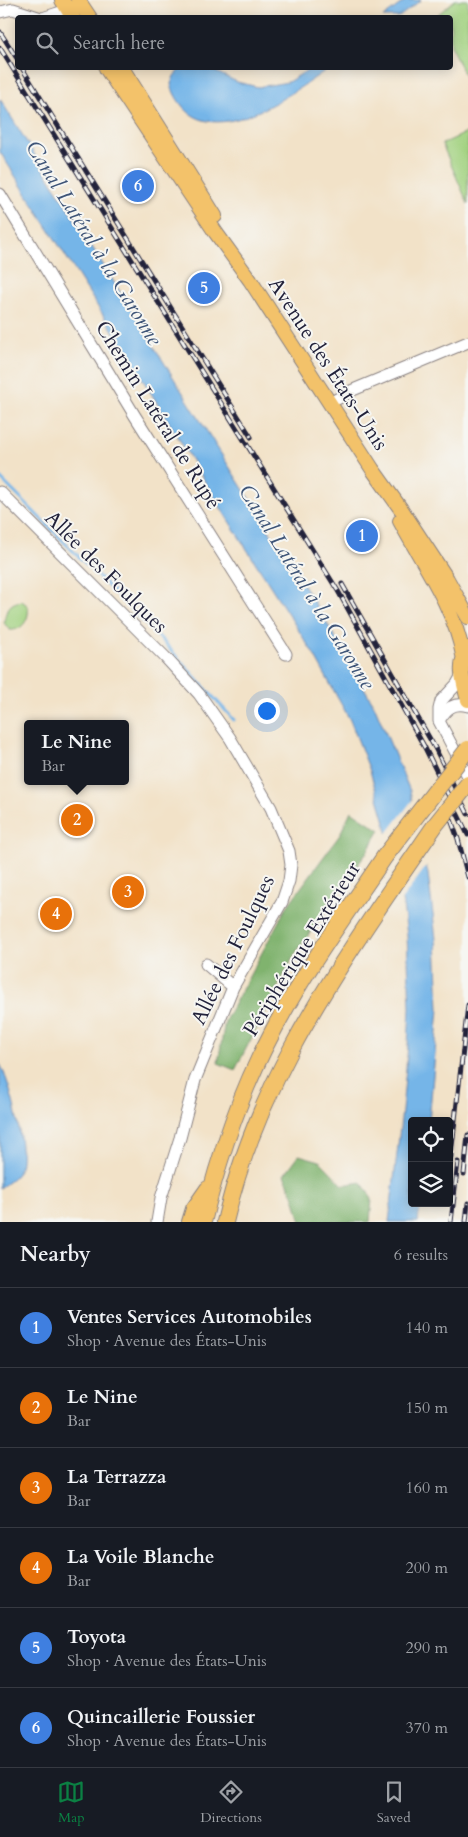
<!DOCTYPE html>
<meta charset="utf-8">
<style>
:root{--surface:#171b24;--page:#242831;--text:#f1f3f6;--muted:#9ea1a6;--line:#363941;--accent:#0b8043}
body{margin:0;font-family:Cardo,serif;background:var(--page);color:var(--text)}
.controls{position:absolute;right:15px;bottom:15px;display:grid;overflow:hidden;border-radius:5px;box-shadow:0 2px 12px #0003}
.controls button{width:45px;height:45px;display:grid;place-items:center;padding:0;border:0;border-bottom:1px solid var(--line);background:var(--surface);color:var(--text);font:25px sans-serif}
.you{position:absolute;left:266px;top:710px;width:18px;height:18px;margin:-12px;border:4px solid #fff;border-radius:50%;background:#1a73e8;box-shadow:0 0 0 8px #1a73e833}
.badge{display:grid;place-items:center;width:32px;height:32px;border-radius:50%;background:var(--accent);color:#fff;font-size:16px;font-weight:700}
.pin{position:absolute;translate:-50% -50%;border:2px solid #fff;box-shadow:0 1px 5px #0006}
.popup{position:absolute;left:24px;top:720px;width:105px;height:65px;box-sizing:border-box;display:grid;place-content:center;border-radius:5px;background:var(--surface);filter:drop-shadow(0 1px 4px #0005);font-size:16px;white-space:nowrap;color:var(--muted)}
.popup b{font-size:19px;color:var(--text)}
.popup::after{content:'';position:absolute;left:50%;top:100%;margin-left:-10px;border:10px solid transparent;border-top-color:var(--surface)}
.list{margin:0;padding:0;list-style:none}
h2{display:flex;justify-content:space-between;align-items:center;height:65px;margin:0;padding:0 20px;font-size:21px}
h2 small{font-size:16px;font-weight:400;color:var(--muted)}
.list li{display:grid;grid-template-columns:32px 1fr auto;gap:15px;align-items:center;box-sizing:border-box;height:80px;padding:0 20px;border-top:1px solid var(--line)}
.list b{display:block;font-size:19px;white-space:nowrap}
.list p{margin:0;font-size:16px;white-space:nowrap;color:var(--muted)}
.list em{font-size:16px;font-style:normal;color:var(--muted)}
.icon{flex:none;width:28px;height:28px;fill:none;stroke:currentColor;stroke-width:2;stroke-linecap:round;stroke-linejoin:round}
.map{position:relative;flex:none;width:468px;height:1222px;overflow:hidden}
.search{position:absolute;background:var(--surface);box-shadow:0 2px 12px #0003;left:15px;right:15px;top:15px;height:55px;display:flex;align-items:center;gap:12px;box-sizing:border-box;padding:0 18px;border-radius:5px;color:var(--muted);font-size:19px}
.sheet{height:545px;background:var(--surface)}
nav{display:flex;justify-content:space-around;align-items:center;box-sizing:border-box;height:70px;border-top:1px solid var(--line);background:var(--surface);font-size:14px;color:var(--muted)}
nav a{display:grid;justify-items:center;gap:2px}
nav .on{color:var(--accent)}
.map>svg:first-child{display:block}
</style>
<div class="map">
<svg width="468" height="1222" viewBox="0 0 468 1222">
<rect width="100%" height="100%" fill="#f6f6f2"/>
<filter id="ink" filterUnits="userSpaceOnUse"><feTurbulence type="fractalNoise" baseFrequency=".02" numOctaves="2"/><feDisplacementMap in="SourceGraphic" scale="10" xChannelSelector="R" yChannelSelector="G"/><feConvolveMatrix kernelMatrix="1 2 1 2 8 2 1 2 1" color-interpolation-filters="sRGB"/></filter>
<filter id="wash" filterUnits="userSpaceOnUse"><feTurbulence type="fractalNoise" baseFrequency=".0096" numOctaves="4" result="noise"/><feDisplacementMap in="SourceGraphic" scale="20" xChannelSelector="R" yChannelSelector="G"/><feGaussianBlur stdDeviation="1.12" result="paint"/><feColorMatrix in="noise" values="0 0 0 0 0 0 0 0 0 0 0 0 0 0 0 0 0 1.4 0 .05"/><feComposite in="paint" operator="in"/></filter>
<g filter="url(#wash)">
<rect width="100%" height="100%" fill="#f2e2c8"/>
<path fill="#a1d17f" stroke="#627a5d" d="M 455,0 L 468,0 L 468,83 L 451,47 L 450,18 L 436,17 L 436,16 Z
M 468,132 L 468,204 L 442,144 Z
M 22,601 L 28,606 C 30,618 23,631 10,630 L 4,623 C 5,611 9,602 22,601 Z"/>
<path fill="#80b36e" stroke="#516a54" d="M 351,811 L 380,830 L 367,852 L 295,954 L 235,1070 L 218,1063 L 225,1021 L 286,908 L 339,836 Z
M 299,1155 L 320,1161 L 343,1185 L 361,1182 L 372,1198 L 370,1222 L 301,1222 L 294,1197 L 284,1175 Z"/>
<path fill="#75b5e8" stroke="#4c6c92" d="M 406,0 L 421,0 L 399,17 L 383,17 Z
M 181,68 L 208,68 L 237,82 L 258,87 L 288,82 L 311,68 L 329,68 C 295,91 221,148 184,108 C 178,101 173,93 171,84 L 174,76 Z
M 0,99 L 188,401 L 324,618 L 374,705 L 410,791 L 428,874 L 436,939 L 439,1009 L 429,1121 L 412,1121 L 412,1203 L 420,1203 L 418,1222 L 389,1222 L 402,1111 L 408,1045 L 410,1008 L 407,935 L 403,905 L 385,822 L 370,771 L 350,720 L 313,653 L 227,518 L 115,334 L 0,152 Z
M 0,1064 C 10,1081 29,1155 18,1172 C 14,1179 6,1183 0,1188 Z"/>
<path fill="#f2e2c8" d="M 414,798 L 428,864 L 400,902 L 385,836 Z"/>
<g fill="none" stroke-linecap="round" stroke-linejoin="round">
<path stroke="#75b5e8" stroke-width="3" d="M 0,478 L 160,638 L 234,720"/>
</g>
</g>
<g filter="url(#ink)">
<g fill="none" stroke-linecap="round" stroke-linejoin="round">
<g stroke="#8a8282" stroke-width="13">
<path id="minor" d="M 0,12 L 13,9 L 41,18
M 42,18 C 54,15 65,9 76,9
M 0,194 L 135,416 L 286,654
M 330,403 L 353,390 L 468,342
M 0,492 L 165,657 L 199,694 L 230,738 L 271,808 L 289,851 L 291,865 L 289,881 L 282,902 L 233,987 L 195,1080 L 180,1138 L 161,1198 L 157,1222
M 462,675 L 457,684 L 441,701 L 439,709 L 439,721 L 468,776
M 439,721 C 446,708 454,702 468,706
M 206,964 L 233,987"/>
</g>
<g stroke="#8a8282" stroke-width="16">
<path id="major" d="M 62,0 L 73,18
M 78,0 L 90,18
M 106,68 L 216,233 L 250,280 L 373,470 L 403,512 L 447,579 L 468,617
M 122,68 L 215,216
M 400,521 C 423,564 454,606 463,655
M 468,648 C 457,665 463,681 468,700"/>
</g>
<g stroke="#8a8282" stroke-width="18">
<path id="highway" d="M 190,1222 L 194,1209 L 208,1189
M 203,1222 C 219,1156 240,1093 272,1033 C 304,971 346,914 385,856
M 225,1222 C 254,1096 320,993 392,888"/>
</g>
<use href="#minor" stroke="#fff" stroke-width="11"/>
<use href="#major" stroke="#f3c26a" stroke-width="14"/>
<use href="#highway" stroke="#f3c26a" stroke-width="16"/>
<g stroke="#22223b" stroke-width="5">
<path id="rail" d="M 0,32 L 18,60
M 0,48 L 338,591 L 425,748 L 468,835
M 22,68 L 251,437
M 342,584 L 435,748 L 468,814
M 445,803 L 458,839 L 468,877
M 449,1173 L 468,1005
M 464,1174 L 468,1135
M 451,1222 L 458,1162
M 466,1222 L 468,1203"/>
</g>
<use href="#rail" stroke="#f6f6f2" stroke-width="3" stroke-dasharray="9" stroke-linecap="butt"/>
<g stroke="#8a8282" stroke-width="18" stroke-linecap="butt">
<path id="highway-bridge" d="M 385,856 L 468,749
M 392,888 L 436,824 L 468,784"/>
</g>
<use href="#highway-bridge" stroke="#f3c26a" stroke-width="16"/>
</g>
</g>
<g text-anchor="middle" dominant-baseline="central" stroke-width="4" stroke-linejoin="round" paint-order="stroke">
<g font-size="21" fill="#22223b" stroke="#f6f6f2">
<text transform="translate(328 364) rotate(57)">Avenue des États-Unis</text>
<text transform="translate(158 415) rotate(58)">Chemin Latéral de Rupé</text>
<text transform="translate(106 572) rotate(45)">Allée des Foulques</text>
<text transform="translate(302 949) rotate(-58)">Périphérique Extérieur</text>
<text transform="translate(233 950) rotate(-64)">Allée des Foulques</text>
</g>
<g font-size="22" font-style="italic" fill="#3f5578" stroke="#f6f6f2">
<text transform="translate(94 243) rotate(58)">Canal Latéral à la Garonne</text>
<text transform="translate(307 587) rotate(58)">Canal Latéral à la Garonne</text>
</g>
</g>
</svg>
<div class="controls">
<button><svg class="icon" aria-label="locate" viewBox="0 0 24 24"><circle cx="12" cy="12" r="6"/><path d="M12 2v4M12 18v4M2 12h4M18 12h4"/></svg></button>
<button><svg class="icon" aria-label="layers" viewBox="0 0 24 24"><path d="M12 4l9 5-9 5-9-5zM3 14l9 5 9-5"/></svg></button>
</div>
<div class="you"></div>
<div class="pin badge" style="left:362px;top:536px;background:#3f7fe0">1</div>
<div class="pin badge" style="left:77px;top:820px;background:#e8710a">2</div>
<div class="popup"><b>Le Nine</b>Bar</div>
<div class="pin badge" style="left:128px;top:892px;background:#e8710a">3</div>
<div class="pin badge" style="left:56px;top:914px;background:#e8710a">4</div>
<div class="pin badge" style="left:204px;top:288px;background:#3f7fe0">5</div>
<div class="pin badge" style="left:138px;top:186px;background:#3f7fe0">6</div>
<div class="search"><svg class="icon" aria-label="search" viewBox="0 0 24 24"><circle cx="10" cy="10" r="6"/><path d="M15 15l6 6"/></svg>Search here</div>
</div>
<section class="sheet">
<h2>Nearby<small>6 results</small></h2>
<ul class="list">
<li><span class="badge" style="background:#3f7fe0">1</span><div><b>Ventes Services Automobiles</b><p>Shop · Avenue des États-Unis</p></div><em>140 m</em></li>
<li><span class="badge" style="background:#e8710a">2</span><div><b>Le Nine</b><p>Bar</p></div><em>150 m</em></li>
<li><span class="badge" style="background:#e8710a">3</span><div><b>La Terrazza</b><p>Bar</p></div><em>160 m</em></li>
<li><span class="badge" style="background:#e8710a">4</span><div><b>La Voile Blanche</b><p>Bar</p></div><em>200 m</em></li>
<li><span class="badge" style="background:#3f7fe0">5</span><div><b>Toyota</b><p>Shop · Avenue des États-Unis</p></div><em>290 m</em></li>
<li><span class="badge" style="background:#3f7fe0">6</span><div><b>Quincaillerie Foussier</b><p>Shop · Avenue des États-Unis</p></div><em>370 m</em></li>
</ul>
</section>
<nav>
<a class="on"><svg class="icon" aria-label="map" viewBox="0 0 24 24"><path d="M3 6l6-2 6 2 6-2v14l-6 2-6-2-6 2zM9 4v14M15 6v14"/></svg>Map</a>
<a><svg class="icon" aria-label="directions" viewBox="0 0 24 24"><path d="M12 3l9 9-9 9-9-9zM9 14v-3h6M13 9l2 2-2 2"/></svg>Directions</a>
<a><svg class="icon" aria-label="saved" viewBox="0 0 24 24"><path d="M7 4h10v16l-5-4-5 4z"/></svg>Saved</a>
</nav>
